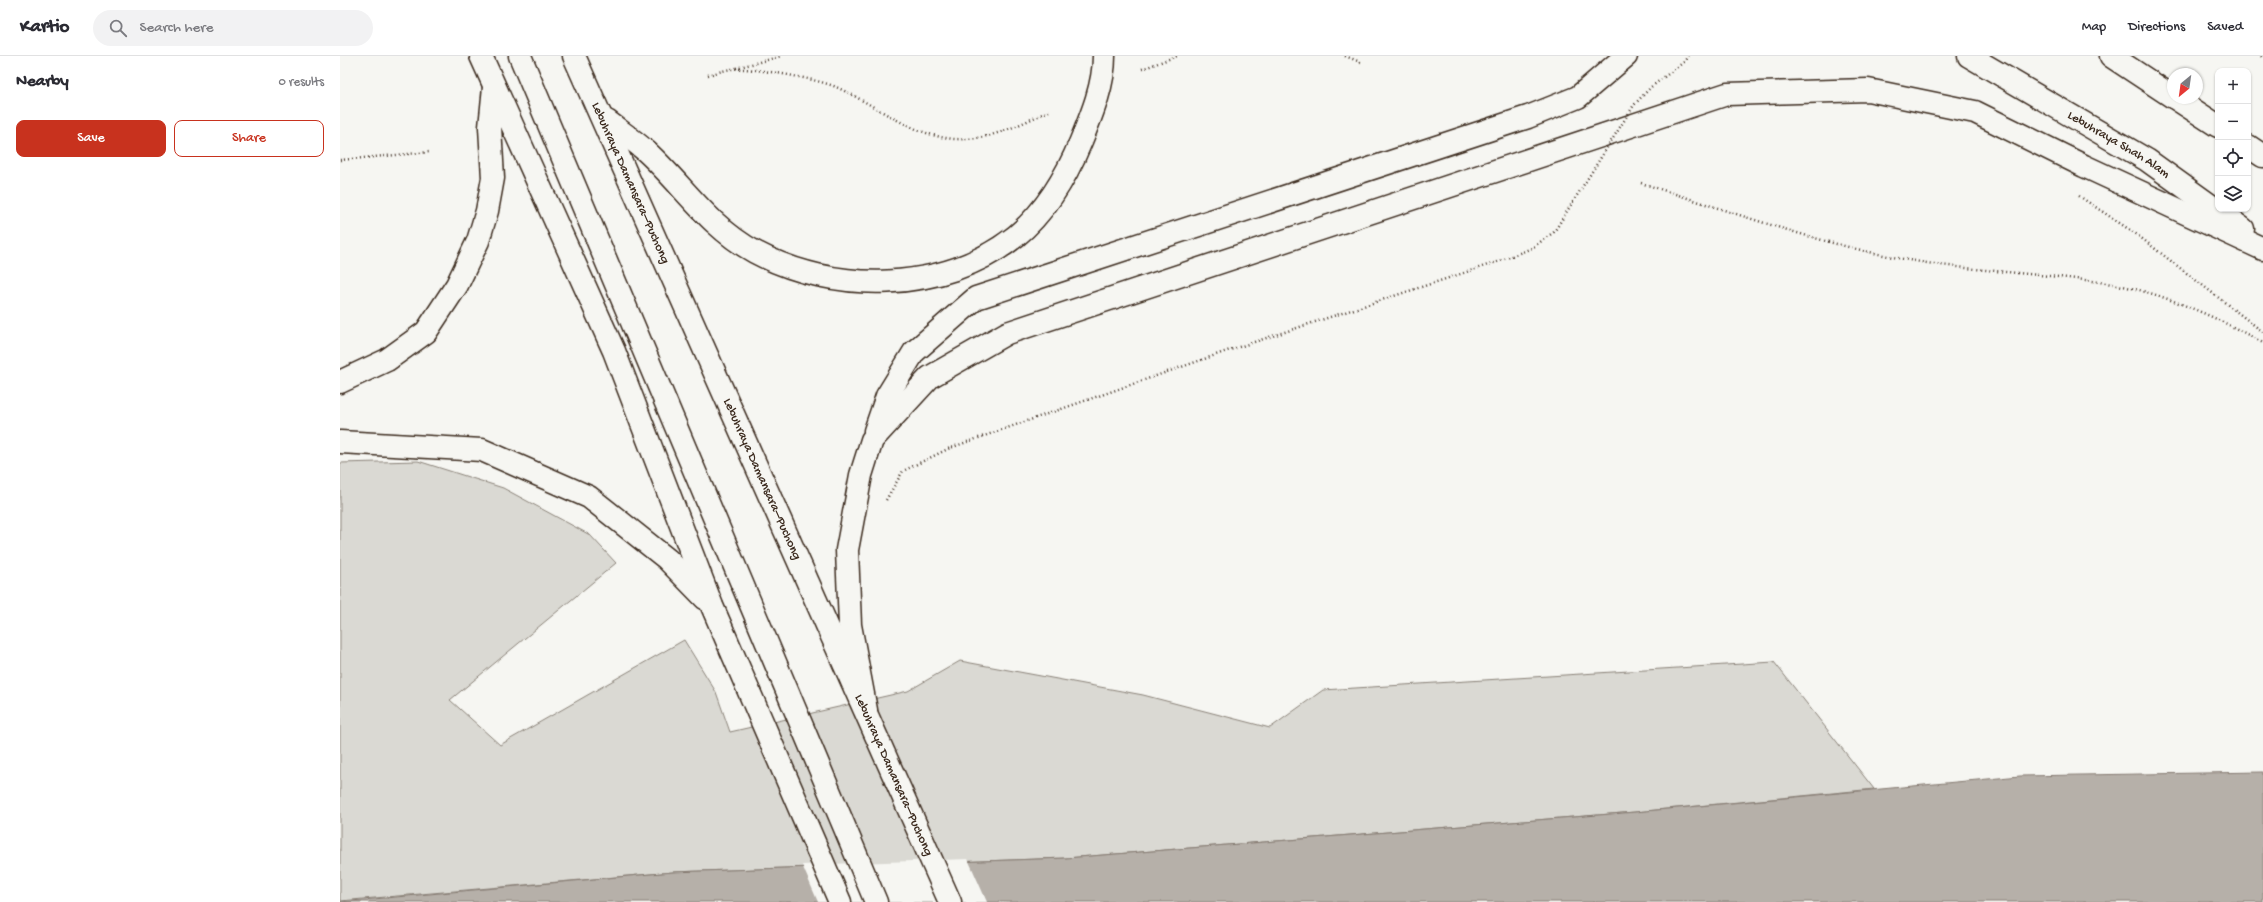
<!DOCTYPE html>
<meta charset="utf-8">
<style>
:root{--surface:#fff;--page:#f2f2f3;--text:#2b2b33;--muted:#7c7c81;--line:#e1e1e2;--accent:#c8321e}
body{margin:0;font-family:"Gochi Hand",sans-serif;background:var(--page);color:var(--text)}
.controls{position:absolute;right:12px;top:12px;display:grid;overflow:hidden;border-radius:8px;box-shadow:0 1px 3px #0004}
.controls button{width:36px;height:36px;display:grid;place-items:center;padding:0;border:0;border-bottom:1px solid var(--line);background:var(--surface);color:var(--text);font:20px sans-serif}
.compass{position:absolute;left:1827px;top:12px;width:36px;height:36px;border-radius:50%;background:var(--surface);box-shadow:0 1px 3px #0004;rotate:209deg}
.list{margin:0;padding:0;list-style:none}
h2{display:flex;justify-content:space-between;align-items:center;height:52px;margin:0;padding:0 16px;font-size:17px}
h2 small{font-size:13px;font-weight:400;color:var(--muted)}
.actions{display:flex;gap:8px;padding:12px 16px}
.actions a{flex:1;padding:9px 0;border:1px solid var(--accent);border-radius:8px;text-align:center;font-size:14px;color:var(--accent)}
.actions .main{background:var(--accent);color:#fff}
.icon{flex:none;width:22px;height:22px;fill:none;stroke:currentColor;stroke-width:2;stroke-linecap:round;stroke-linejoin:round}
.map{position:relative;flex:none;width:1923px;height:846px;overflow:hidden}
header{display:flex;align-items:center;gap:24px;box-sizing:border-box;height:56px;padding:0 20px;background:var(--surface);border-bottom:1px solid var(--line)}
header strong{font-size:19px}
nav{display:flex;gap:22px;margin-inline-start:auto;font-size:14px}
.search{width:280px;height:36px;background:var(--page);display:flex;align-items:center;gap:10px;box-sizing:border-box;padding:0 14px;border-radius:22px;color:var(--muted);font-size:15px}
main{display:flex}
aside{flex:1;background:var(--surface)}
.map>svg:first-child{display:block}
</style>
<header>
<strong>Kartio</strong>
<div class="search"><svg class="icon" aria-label="search" viewBox="0 0 24 24"><circle cx="10" cy="10" r="6"/><path d="M15 15l6 6"/></svg>Search here</div>
<nav><a>Map</a><a>Directions</a><a>Saved</a></nav>
</header>
<main>
<aside>
<h2>Nearby<small>0 results</small></h2>
<ul class="list">
</ul>
<div class="actions"><a class="main">Save</a><a>Share</a></div>
</aside>
<div class="map">
<svg width="1923" height="846" viewBox="0 0 1923 846">
<rect width="100%" height="100%" fill="#f6f6f2"/>
<filter id="ink" filterUnits="userSpaceOnUse"><feTurbulence type="fractalNoise" baseFrequency=".025" numOctaves="2"/><feDisplacementMap in="SourceGraphic" scale="8" xChannelSelector="R" yChannelSelector="G"/><feConvolveMatrix kernelMatrix="1 2 1 2 8 2 1 2 1" color-interpolation-filters="sRGB"/></filter>
<g filter="url(#ink)">
<path fill="#dad9d3" stroke="#8a8278" d="M 78,405 L 163,432 L 250,479 L 276,507 L 110,644 L 160,689 L 344,584 L 376,636 L 390,676 L 568,635 L 620,605 L 803,639 L 930,672 L 983,634 L 1434,606 L 1534,733 L 1295,756 L 726,802 L 333,816 L 0,845 L 0,407 Z"/>
<path fill="#b6b0a9" stroke="#857a71" d="M 1923,716 L 1923,846 L 0,846 L 333,816 L 726,802 L 1295,756 L 1680,720 Z"/>
<path fill="#f6f6f2" d="M 628,803 L 647,846 L 478,846 L 462,809 Z"/>
<g fill="none" stroke-linecap="round" stroke-linejoin="round">
<g stroke="#3b2a1e" stroke-width="25">
<g id="motorway">
<path d="M 141,0 L 274,295 L 372,550 L 500,846"/>
<path d="M 180,0 L 536,846"/>
<path id="s1" d="M 234,0 L 610,846"/>
<path id="s2" d="M 1629,0 L 1807,104 L 1903,173"/>
<path d="M 1771,0 L 1833,41"/>
<path d="M 1835,42 L 1878,70"/>
<path d="M 267,65 C 280,75 295,85 307,96 C 344,130 369,171 415,196 C 494,238 603,238 676,180 C 705,156 727,119 741,85 C 752,58 764,29 764,0"/>
<path d="M 1908,90 L 1923,100"/>
<path d="M 0,326 L 47,304 L 86,276 L 117,229 L 138,185 L 147,155 L 153,122 L 150,71 L 154,31"/>
<path d="M 535,375 L 547,340 L 574,296 L 636,242 L 1188,61 L 1238,41 L 1286,0"/>
<path d="M 0,386 L 142,394 L 249,441 L 327,503 L 365,542"/>
<path d="M 526,654 L 510,569 L 507,494 L 521,419 L 532,384 L 590,321 L 667,277 L 1387,38 L 1528,34 L 1635,56 L 1744,110 L 1923,193"/>
</g>
</g>
<path stroke="#3b2a1e" stroke-width="2.5" stroke-dasharray="1 3" stroke-linecap="butt" d="M 1005,0 L 1023,7
M 1921,0 L 1923,2
M 396,12 L 442,0
M 802,13 L 837,0
M 368,19 C 376,17 384,14 392,13 C 411,11 478,23 496,31 C 537,49 579,86 626,83 C 655,82 682,67 709,55
M 0,104 L 90,96
M 1301,127 C 1390,155 1478,188 1569,204 C 1636,216 1705,217 1772,228 C 1821,236 1881,263 1923,287
M 1739,140 L 1796,178 L 1923,276
M 546,444 L 563,415 L 610,392 L 890,294 L 1157,206"/>
<use href="#motorway" stroke="#f6f6f2" stroke-width="22"/>
<path stroke="#3b2a1e" stroke-width="2.5" stroke-dasharray="1 3" stroke-linecap="butt" d="M 1157,206 L 1192,192 L 1214,176 L 1294,49 L 1311,31 L 1344,6 L 1348,0"/>
</g>
</g>
<g text-anchor="middle" dominant-baseline="central" stroke-width="3.5" stroke-linejoin="round" paint-order="stroke">
<g font-size="13" fill="#3b2a1e" stroke="#f6f6f2">
<text stroke="none"><textPath href="#s2" startOffset="174">Lebuhraya Shah Alam</textPath></text>
<text stroke="none"><textPath href="#s1" startOffset="139">Lebuhraya Damansara–Puchong</textPath></text>
<text stroke="none"><textPath href="#s1" startOffset="463">Lebuhraya Damansara–Puchong</textPath></text>
<text stroke="none"><textPath href="#s1" startOffset="787">Lebuhraya Damansara–Puchong</textPath></text>
</g>
</g>
</svg>
<div class="controls">
<button>+</button>
<button>−</button>
<button><svg class="icon" aria-label="locate" viewBox="0 0 24 24"><circle cx="12" cy="12" r="6"/><path d="M12 2v4M12 18v4M2 12h4M18 12h4"/></svg></button>
<button><svg class="icon" aria-label="layers" viewBox="0 0 24 24"><path d="M12 4l9 5-9 5-9-5zM3 14l9 5 9-5"/></svg></button>
</div>
<svg class="compass" viewBox="-18 -18 36 36"><path d="M0-13l5 13h-10z" fill="#e53935"/><path d="M0 13l5-13h-10z" fill="#7c7c81"/></svg>
</div>
</main>
